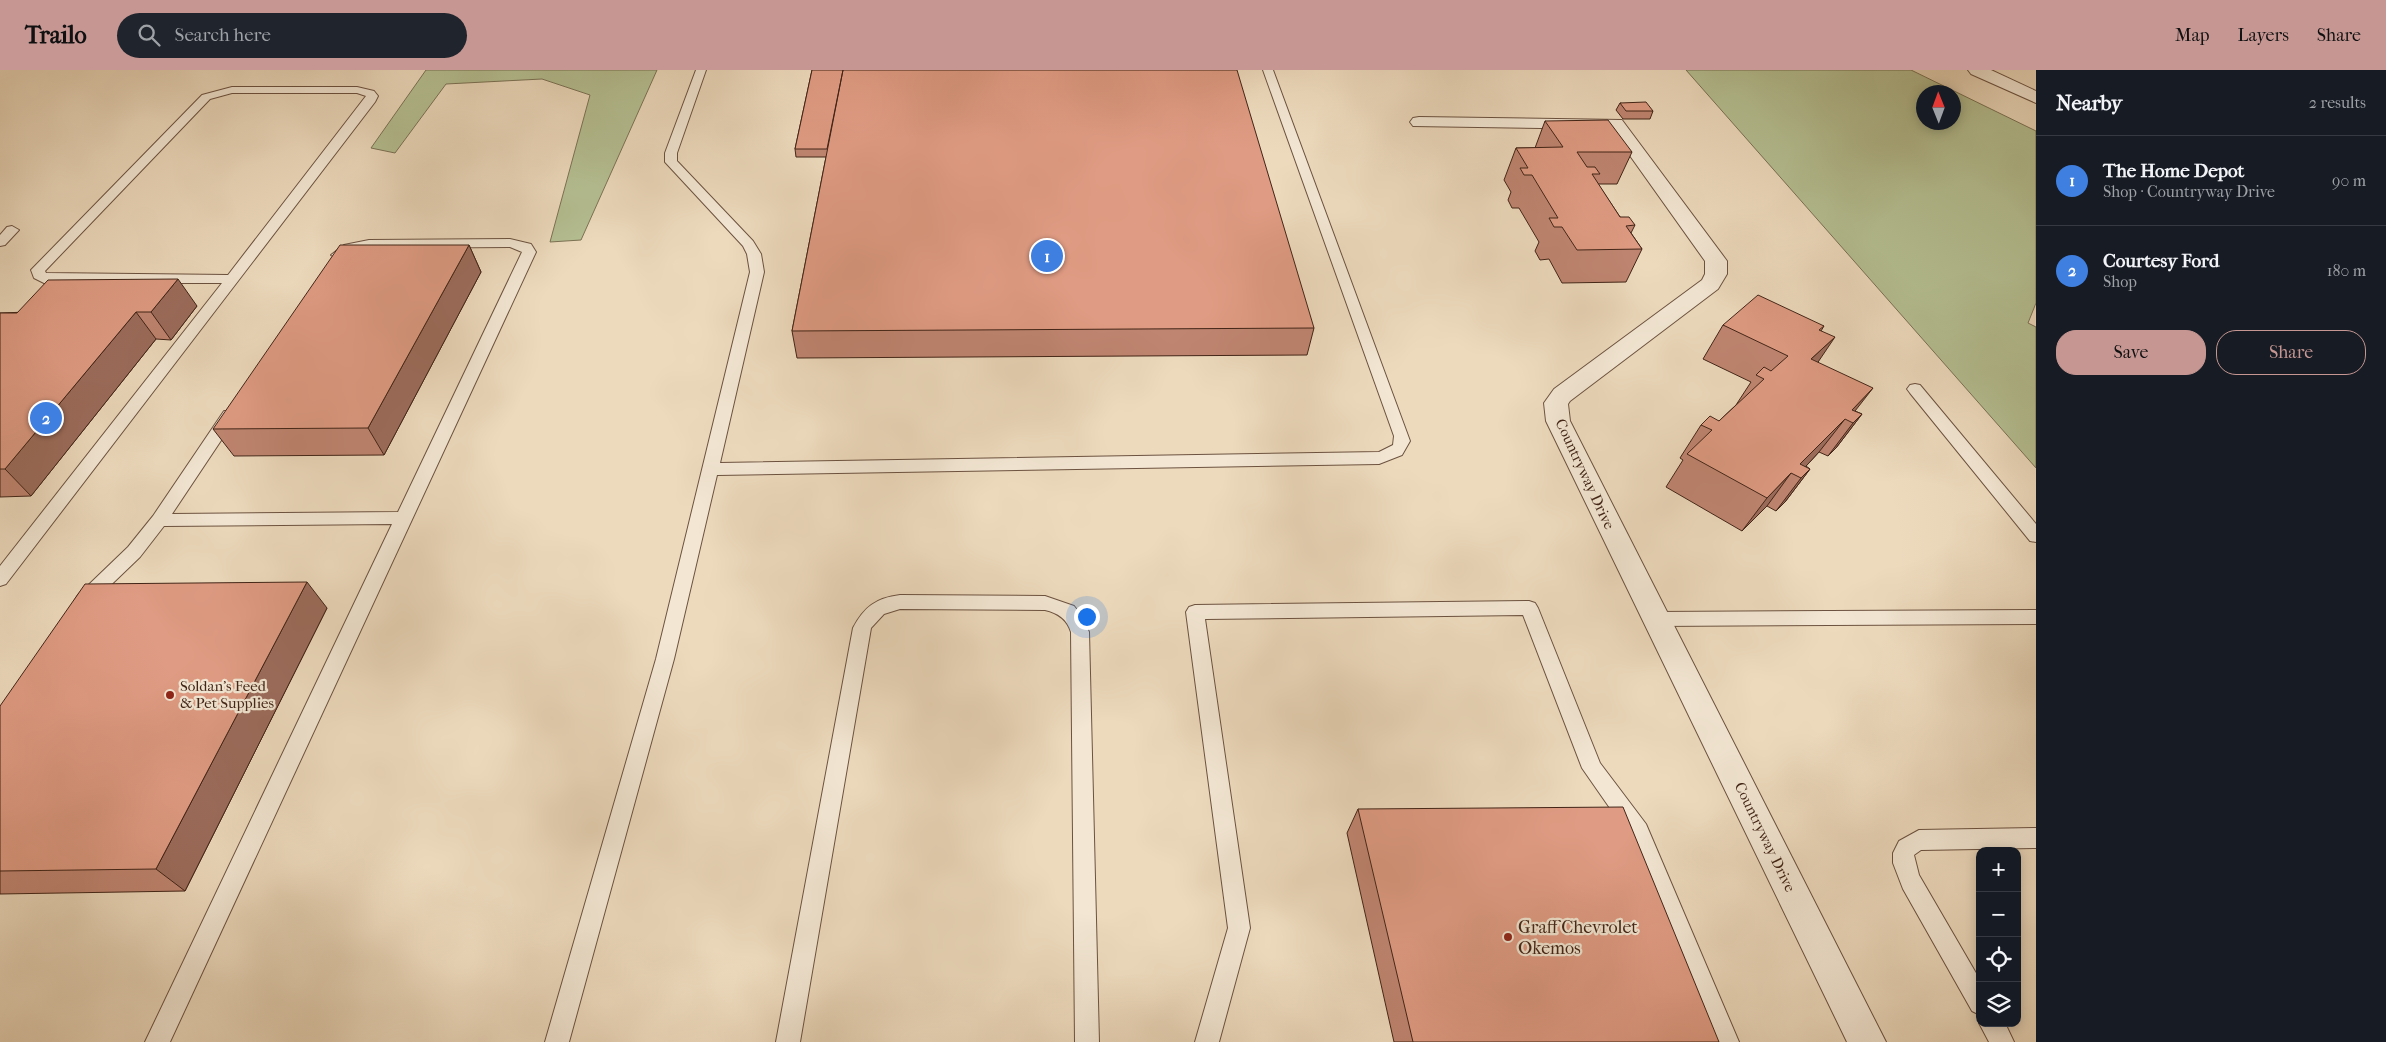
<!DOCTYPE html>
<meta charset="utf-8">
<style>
:root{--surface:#171b24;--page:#20242c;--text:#f1f3f6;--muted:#9ea1a6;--line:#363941;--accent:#c59692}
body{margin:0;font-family:"IM FELL French Canon",serif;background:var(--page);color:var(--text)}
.controls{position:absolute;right:15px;bottom:15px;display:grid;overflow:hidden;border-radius:10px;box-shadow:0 2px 12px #0003}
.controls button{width:45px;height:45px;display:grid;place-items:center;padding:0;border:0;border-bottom:1px solid var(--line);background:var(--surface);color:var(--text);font:25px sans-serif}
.compass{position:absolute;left:1916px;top:15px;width:45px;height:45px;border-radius:50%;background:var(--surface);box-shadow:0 2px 12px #0003;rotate:359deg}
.you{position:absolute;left:1086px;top:546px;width:18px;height:18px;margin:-12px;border:4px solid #fff;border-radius:50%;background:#1a73e8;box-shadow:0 0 0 8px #1a73e833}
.badge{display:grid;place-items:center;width:32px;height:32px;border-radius:50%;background:var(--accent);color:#fff;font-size:16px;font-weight:700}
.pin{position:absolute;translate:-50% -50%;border:2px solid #fff;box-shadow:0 1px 5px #0006}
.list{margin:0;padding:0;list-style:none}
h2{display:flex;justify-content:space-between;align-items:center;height:65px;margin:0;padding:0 20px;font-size:21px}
h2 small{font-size:16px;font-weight:400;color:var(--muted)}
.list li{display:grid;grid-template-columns:32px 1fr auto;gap:15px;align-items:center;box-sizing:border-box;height:90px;padding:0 20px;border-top:1px solid var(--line)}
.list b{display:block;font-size:19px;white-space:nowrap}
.list p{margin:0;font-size:16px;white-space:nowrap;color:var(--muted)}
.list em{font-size:16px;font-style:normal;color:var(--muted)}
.actions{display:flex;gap:10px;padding:15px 20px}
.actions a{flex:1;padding:11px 0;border:1px solid var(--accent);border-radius:20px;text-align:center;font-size:18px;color:var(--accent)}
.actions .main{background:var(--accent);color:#111}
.icon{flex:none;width:28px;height:28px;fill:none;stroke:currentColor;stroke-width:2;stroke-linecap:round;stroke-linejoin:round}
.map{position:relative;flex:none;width:2036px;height:972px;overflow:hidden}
header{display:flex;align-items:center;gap:30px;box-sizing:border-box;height:70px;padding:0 25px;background:var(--accent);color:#111}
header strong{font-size:24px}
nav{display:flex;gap:28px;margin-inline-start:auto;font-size:18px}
.search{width:350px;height:45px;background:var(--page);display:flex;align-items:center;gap:12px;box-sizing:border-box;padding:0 18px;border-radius:28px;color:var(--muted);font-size:19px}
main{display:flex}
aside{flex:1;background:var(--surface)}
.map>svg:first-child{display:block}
</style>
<header>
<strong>Trailo</strong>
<div class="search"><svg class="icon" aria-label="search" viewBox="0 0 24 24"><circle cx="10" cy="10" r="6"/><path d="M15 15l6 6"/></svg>Search here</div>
<nav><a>Map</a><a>Layers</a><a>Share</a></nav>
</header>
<main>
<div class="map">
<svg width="2036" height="972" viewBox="0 0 2036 972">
<rect width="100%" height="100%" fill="#eddabd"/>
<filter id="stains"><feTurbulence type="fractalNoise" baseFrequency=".004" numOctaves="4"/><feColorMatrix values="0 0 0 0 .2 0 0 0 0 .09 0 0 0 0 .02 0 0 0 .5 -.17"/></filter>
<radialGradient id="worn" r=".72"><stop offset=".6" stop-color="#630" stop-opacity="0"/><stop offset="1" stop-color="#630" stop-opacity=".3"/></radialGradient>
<path fill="#b5c093" stroke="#7b7255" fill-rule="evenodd" d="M 426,0 L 657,0 L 581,170 L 550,172 L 590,25 L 542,9 L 446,14 L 395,83 L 371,78 Z
M 1686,0 L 1911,0 L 2036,61 L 2036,233 L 2028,253 L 2036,257 L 2036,398 ZM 1924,22 L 1954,22 L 1954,52 L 1924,52 Z"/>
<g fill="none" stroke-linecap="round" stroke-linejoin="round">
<g stroke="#6c5240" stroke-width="2">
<path id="service" d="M 696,0 L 706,0 L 677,83 L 677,91 L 753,171 L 761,184 L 764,202 L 720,393 L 1379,382 L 1393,375 L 1394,366 L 1263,0 L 1273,0 L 1410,371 L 1402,385 L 1379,394 L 717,405 L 674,589 L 569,972 L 545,972 L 656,589 L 750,202 L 747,184 L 743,176 L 665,92 L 665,83 Z
M 232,17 L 357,17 L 374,21 L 378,26 L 375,32 L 6,514 L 0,516 L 0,496 L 222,213 L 44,213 L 34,208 L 31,200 L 202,25 ZM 232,23 L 357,23 L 366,26 L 228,205 L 46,203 L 45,201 L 210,29 Z
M 12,156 L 19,160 L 5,175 L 0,176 L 0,165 L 7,157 Z
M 510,169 L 531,174 L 536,182 L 170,972 L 145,972 L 392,454 L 164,456 L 140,487 L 90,535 L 84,537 L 78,535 L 75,530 L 78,525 L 128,477 L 153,446 L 224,341 L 236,341 L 238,345 L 172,444 L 398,442 L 522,182 L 510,177 L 369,178 L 353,181 L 338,189 L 331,185 L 344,175 L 369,170 Z
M 1915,314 L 1920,315 L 2036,454 L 2036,472 L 2030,471 L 1910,323 L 1907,319 L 1910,315 Z
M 900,525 L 1045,526 L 1074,536 L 1081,545 L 1089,562 L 1099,972 L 1075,972 L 1071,562 C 1067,549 1058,543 1045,540 L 900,539 L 884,544 L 871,558 L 800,972 L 776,972 L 853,558 C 864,537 876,528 900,525 Z
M 1529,531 L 1535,533 L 1538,538 L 1600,693 L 1646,754 L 1739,972 L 1715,972 L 1630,767 L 1582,698 L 1523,545 L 1205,549 L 1250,858 L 1219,972 L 1195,972 L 1228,858 L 1186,542 L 1189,537 L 1195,535 Z
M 2036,540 L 2036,554 L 1657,556 L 1651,554 L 1648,549 L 1651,544 L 1657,542 Z
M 2036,758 L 2036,778 L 1921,780 L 1914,785 L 1919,805 L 1980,910 L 1980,945 L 1972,941 L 1903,819 L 1893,793 L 1893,783 L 1899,771 L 1919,760 Z
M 1980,951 L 1980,953 L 2005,953 L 2014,972 L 1989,972 L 1979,953 Z"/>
</g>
<g stroke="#6c5240" stroke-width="2">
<path id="minor" d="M 1419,47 L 1622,50 L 1727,191 L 1727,204 L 1718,219 L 1570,331 L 1568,334 L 1570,351 L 1886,972 L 1847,972 L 1546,351 L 1544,333 L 1554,319 L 1702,210 L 1705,204 L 1705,191 L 1611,59 L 1413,56 L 1410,52 L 1413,48 Z"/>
</g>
<g stroke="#6c5240" stroke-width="2">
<path id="tertiary" d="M 1968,0 L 1991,0 L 2036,21 L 2036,33 L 1971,4 Z"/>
</g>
<use href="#service" fill="#f3e7d4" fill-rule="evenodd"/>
<use href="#minor" fill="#f3e7d4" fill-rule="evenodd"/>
<use href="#tertiary" fill="#f3e7d4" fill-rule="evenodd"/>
</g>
<path fill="#c08571" stroke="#412417" d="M 812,0 L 1314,258 L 1307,285 L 797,288 L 792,261 L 826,87 L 796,87 L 795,79 Z
M 1620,33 L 1653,41 L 1650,49 L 1623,49 L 1616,40 Z
M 1545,51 L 1632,82 L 1617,114 L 1598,114 L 1620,147 L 1635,155 L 1631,163 L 1642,179 L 1626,212 L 1562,213 L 1549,189 L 1540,190 L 1535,181 L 1539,172 L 1519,138 L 1512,138 L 1508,130 L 1511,122 L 1504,110 L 1516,78 L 1535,78 Z
M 469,175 L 481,202 L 384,385 L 234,386 L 213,359 Z
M 197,236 L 171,270 L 156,269 L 31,426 L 0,427 L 0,243 Z
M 1723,255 L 1824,256 L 1821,261 L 1818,292 L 1855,341 L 1862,344 L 1836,378 L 1828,386 L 1819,382 L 1806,396 L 1810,399 L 1785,432 L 1776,441 L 1767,436 L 1742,461 L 1666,417 L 1683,390 L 1680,388 L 1701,355 L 1719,351 L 1736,335 L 1751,312 L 1703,289 Z
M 327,538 L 185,821 L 0,824 L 0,636 Z
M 1358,739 L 1719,972 L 1394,972 L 1347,763 Z"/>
<path fill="#9c6c5c" stroke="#412417" d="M 469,175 L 481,202 L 384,385 L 368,358 Z
M 178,209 L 197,236 L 171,270 L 151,242 Z
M 136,242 L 156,269 L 31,426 L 5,399 Z
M 1835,267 L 1812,301 L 1811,289 Z
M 1873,318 L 1848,350 L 1852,340 Z
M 1862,344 L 1836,378 L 1828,386 L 1853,353 Z
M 1845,349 L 1819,382 L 1797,406 L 1800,394 Z
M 1810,399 L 1785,432 L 1776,441 L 1801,408 Z
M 1791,403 L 1767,436 L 1742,461 L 1767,428 Z
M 307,512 L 327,538 L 185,821 L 156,799 Z"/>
<path fill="#df9b83" stroke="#412417" d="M 812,0 L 843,0 L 827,79 L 795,79 Z
M 843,0 L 1237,0 L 1314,258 L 792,261 Z
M 1646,32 L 1653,41 L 1626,41 L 1620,33 Z
M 1608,50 L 1632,82 L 1577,82 L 1587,97 L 1595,97 L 1600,104 L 1592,104 L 1620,147 L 1629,147 L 1635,155 L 1626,156 L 1642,179 L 1577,180 L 1562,157 L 1554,157 L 1549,148 L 1558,148 L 1532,105 L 1524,105 L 1520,98 L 1528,98 L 1516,78 L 1563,77 L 1545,51 Z
M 340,175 L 469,175 L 368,358 L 213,359 Z
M 178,209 L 151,242 L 136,242 L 5,399 L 0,399 L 0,243 L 17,243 L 48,210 Z
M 1758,225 L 1824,256 L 1819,260 L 1835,267 L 1811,289 L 1873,318 L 1852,340 L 1862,344 L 1853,353 L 1845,349 L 1800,394 L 1810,399 L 1801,408 L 1791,403 L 1767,428 L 1687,384 L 1712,360 L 1701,355 L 1710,346 L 1719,351 L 1764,309 L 1756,305 L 1764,297 L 1771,301 L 1788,286 L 1723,255 Z
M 307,512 L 156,799 L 0,801 L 0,636 L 85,514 Z
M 1623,737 L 1719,972 L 1413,972 L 1358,739 Z"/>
<g fill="#8f2418" stroke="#f3e7d4" stroke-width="2">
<circle cx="170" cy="625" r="5"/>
<circle cx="1508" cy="867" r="5"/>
</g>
<g text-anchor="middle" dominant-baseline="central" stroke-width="4.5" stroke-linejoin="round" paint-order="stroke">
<g font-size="15" fill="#412417" stroke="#f3e7d4">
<text transform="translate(1585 404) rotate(65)">Countryway Drive</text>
<text transform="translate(1765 767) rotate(64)">Countryway Drive</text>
</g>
<g font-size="15" fill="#412417" stroke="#f3e7d4" text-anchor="start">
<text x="180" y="616">Soldan's Feed<tspan x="180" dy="17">&amp; Pet Supplies</tspan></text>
</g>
<g font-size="18" fill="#412417" stroke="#f3e7d4" text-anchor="start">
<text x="1518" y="857">Graff Chevrolet<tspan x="1518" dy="21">Okemos</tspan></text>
</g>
</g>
<rect width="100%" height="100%" filter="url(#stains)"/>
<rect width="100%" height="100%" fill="url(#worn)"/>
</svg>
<div class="controls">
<button>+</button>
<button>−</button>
<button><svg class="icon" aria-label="locate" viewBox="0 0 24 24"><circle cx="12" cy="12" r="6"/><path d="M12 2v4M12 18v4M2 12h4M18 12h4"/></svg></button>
<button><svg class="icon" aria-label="layers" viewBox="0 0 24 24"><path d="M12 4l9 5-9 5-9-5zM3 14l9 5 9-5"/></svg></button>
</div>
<svg class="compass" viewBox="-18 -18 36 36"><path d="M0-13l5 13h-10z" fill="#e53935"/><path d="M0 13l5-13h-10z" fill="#9ea1a6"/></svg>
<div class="you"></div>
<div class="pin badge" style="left:1047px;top:186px;background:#3f7fe0">1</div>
<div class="pin badge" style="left:46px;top:348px;background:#3f7fe0">2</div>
</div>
<aside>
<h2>Nearby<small>2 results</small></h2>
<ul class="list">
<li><span class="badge" style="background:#3f7fe0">1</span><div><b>The Home Depot</b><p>Shop · Countryway Drive</p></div><em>90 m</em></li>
<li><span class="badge" style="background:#3f7fe0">2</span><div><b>Courtesy Ford</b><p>Shop</p></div><em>180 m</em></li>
</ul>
<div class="actions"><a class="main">Save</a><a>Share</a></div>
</aside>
</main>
